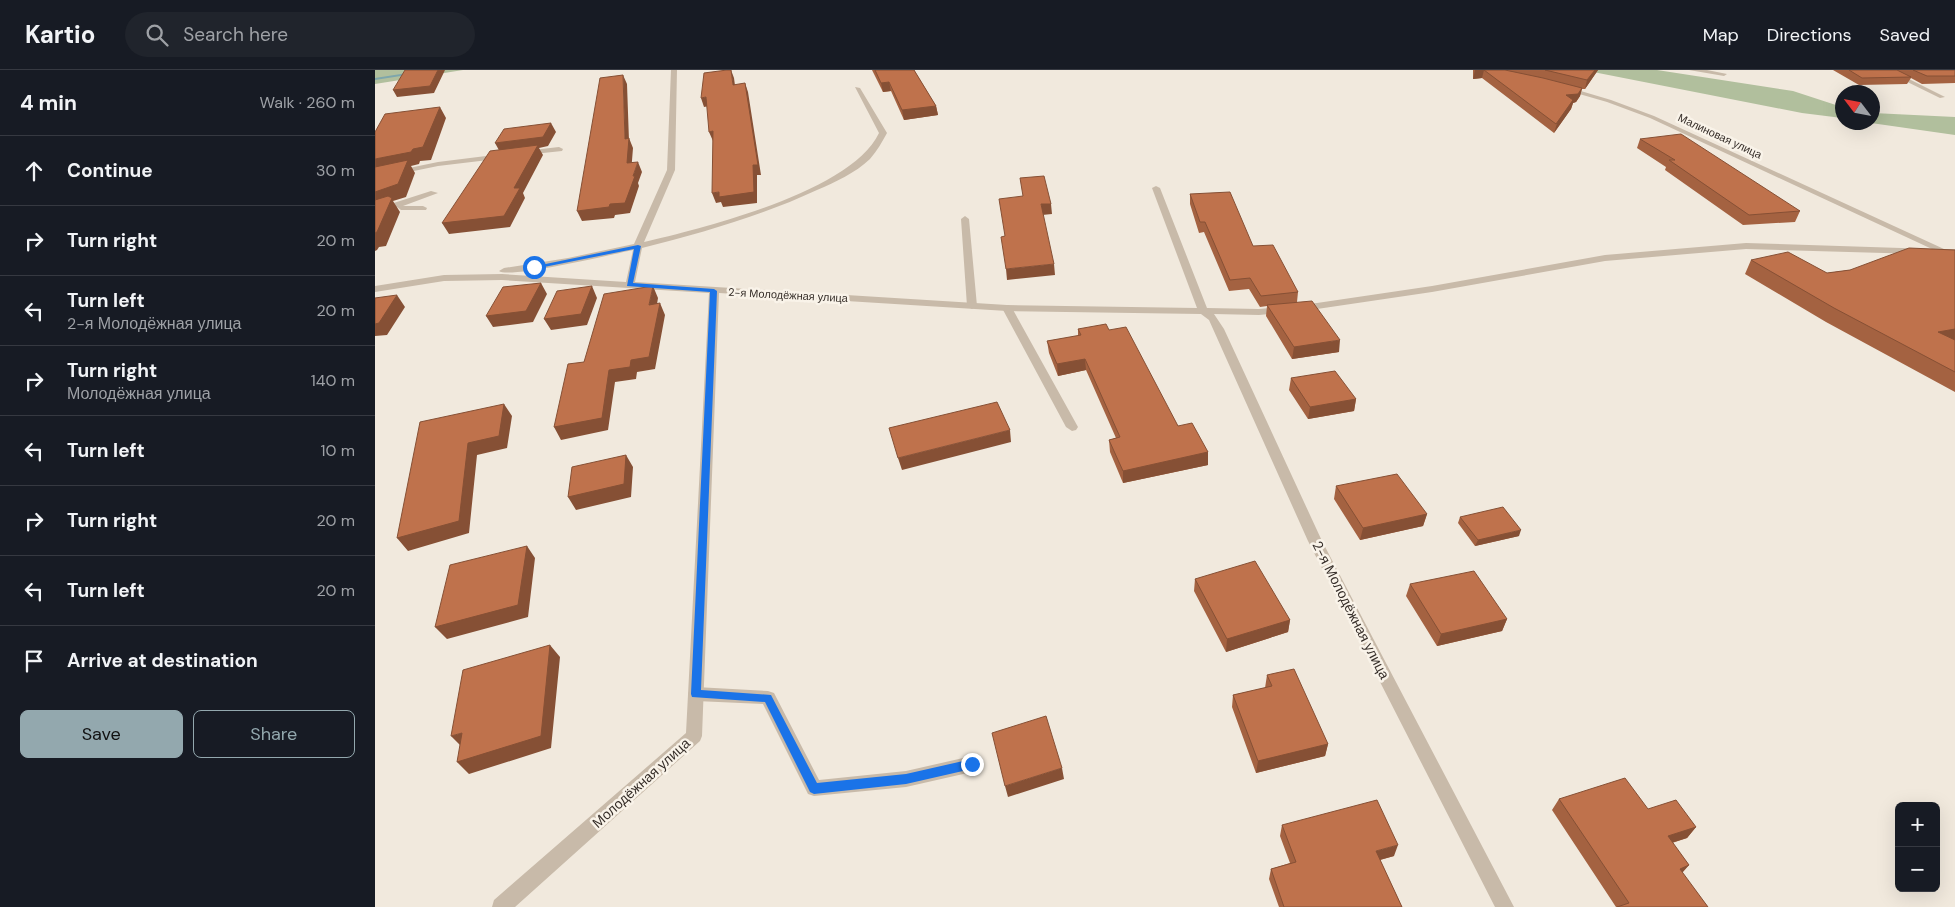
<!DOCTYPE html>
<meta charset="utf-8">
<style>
:root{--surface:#171b24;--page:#20242c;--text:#f1f3f6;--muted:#9ea1a6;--line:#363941;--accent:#93a8ae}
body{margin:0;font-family:"DM Sans",sans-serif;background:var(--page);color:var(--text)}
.controls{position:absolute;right:15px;bottom:15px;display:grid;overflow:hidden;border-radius:8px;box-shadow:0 5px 20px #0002}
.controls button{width:45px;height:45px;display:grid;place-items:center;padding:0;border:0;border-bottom:1px solid var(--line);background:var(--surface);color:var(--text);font:25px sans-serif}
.compass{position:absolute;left:1460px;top:15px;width:45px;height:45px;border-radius:50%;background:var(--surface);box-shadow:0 5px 20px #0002;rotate:302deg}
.stop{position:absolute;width:15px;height:15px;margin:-11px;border:4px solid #1a73e8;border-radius:50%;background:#fff}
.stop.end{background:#1a73e8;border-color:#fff;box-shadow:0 1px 5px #0008}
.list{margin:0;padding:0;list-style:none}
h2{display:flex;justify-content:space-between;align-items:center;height:65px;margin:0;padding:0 20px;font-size:21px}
h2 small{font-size:16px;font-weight:400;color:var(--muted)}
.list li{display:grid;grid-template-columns:32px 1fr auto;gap:15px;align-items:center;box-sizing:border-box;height:70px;padding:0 20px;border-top:1px solid var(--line)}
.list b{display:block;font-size:19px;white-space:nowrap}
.list p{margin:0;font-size:16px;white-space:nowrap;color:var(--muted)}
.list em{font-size:16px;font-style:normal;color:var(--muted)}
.actions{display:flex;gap:10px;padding:15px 20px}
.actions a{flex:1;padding:11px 0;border:1px solid var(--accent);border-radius:8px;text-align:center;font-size:18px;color:var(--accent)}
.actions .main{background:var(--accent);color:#111}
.icon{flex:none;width:28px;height:28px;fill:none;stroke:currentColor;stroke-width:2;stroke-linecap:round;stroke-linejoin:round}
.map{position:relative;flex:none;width:1580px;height:837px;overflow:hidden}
header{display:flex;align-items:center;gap:30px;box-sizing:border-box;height:70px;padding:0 25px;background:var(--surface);border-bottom:1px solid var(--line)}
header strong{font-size:24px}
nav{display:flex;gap:28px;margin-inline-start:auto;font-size:18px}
.search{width:350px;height:45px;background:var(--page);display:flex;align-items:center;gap:12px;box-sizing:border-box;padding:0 18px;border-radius:28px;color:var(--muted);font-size:19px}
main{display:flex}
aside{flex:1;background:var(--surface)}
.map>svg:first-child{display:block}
</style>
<header>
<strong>Kartio</strong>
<div class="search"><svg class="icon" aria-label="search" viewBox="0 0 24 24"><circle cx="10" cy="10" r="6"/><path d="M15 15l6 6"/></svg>Search here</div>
<nav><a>Map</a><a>Directions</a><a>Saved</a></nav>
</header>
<main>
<aside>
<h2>4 min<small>Walk · 260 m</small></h2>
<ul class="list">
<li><svg class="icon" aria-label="ahead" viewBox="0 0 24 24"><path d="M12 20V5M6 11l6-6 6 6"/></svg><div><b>Continue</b></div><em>30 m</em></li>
<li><svg class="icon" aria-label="right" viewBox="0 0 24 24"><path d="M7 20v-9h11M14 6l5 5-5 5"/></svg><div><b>Turn right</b></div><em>20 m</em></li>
<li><svg class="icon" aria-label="left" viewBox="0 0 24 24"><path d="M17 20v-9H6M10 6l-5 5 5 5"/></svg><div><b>Turn left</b><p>2-я Молодёжная улица</p></div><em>20 m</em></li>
<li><svg class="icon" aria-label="right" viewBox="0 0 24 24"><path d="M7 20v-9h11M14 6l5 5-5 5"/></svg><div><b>Turn right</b><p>Молодёжная улица</p></div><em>140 m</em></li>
<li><svg class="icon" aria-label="left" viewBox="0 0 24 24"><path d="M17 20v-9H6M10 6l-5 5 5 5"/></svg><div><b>Turn left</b></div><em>10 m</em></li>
<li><svg class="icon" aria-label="right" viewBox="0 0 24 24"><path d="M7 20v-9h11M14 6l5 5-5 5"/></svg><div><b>Turn right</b></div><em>20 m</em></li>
<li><svg class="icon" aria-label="left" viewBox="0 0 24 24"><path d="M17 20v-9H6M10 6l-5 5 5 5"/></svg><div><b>Turn left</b></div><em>20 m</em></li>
<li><svg class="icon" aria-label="arrive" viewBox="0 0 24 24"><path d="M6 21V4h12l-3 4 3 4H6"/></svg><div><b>Arrive at destination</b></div></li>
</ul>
<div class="actions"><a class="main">Save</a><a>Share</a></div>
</aside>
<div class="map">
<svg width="1580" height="837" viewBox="0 0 1580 837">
<rect width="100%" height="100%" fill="#f1e9dd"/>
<path fill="#b1bf9d" d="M 0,0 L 88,0 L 0,14 Z
M 1208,0 L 1282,0 L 1418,21 L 1467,37 L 1467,48 L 1427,43 Z
M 1498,43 L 1580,47 L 1580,65 L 1496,53 L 1498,52 Z"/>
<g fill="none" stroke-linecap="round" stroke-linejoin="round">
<path fill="#7da6ac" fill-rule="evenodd" d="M 52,0 L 64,0 L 0,10 L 0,8 Z"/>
<path fill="#c8baa9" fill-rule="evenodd" d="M 184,77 L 188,79 L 187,81 L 149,85 L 145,83 L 149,81 Z
M 127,84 L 131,86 L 130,88 L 63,96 L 0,109 L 0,105 L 63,92 Z
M 56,121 L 63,123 L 28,136 L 48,136 L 52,138 L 51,140 L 26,140 L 22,137 L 0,144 L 0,139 Z
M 590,146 L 594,149 L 602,236 L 597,239 L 592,236 L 586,149 Z
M 632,235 L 637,238 L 703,357 L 701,360 L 697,361 L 691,357 L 627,238 Z
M 321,617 L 393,621 L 399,623 L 444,710 L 531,701 L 597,686 L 603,689 L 605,694 L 603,699 L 597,702 L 531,717 L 439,726 L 433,724 L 388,634 L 321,631 L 315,629 L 313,624 L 315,619 Z"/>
<path fill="#c8baa9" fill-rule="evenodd" d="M 296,0 L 302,0 L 300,100 L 269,172 C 330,158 477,121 504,63 L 480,17 L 485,18 L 512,63 C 507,72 502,81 495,89 C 480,103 461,112 442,120 C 386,146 327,163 267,178 L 260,212 L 632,235 L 822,238 L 777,118 L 781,116 L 785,118 L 832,238 L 884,239 L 942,233 L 1057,216 L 1230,185 L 1371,173 L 1557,179 L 1275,48 L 1232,32 L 1187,19 L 1187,17 L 1189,16 L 1236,30 L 1279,46 L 1569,179 L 1580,179 L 1580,185 L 1371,179 L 1230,191 L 1057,222 L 942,239 L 884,245 L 839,244 L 849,259 L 947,471 L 1139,837 L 1120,837 L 933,471 L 834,250 L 826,244 L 632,241 L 344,223 L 327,666 L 325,671 L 140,837 L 117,837 L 119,830 L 311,663 L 334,223 L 127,210 L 69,211 L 0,222 L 0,216 L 69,205 L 127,204 L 251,212 L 258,180 C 239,184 134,209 124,201 L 129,198 L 193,188 L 259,174 L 292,100 Z
M 1314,0 L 1332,0 L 1352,4 L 1349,6 Z
M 1508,0 L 1516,0 L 1570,27 L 1565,28 Z"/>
</g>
<path fill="#a46241" d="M 497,0 L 539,0 L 561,36 L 563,45 L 529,50 L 516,21 L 508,22 Z
M 1098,0 L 1223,0 L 1210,19 L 1207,19 L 1205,26 L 1201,32 L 1198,33 L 1196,39 L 1179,63 L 1107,8 L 1098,9 Z
M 1458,0 L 1580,0 L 1580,13 L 1547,14 L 1536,8 L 1532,14 L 1484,15 Z
M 1265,69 L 1425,141 L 1420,152 L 1368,155 L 1290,100 L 1291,97 L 1262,78 Z
M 815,124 L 878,176 L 923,222 L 922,232 L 964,282 L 917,289 L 891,246 L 892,236 L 885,237 L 874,219 L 854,221 L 829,162 L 824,163 L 815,134 Z
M 1580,180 L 1580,322 L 1451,252 L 1370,204 L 1376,190 L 1452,203 L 1475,200 Z
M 703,259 L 734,260 L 803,356 L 833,382 L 833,395 L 748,413 L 735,382 L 734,370 L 741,368 L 711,300 L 683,306 L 674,283 L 672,271 L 703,266 Z
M 916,308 L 981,329 L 979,341 L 933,349 L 914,320 Z
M 961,416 L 1052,444 L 1048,456 L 985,470 L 959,429 Z
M 1085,447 L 1144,466 L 1100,476 L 1083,453 Z
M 820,509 L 915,550 L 913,562 L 851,582 L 819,521 Z
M 1035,514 L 1132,549 L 1127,561 L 1062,576 L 1031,526 Z
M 892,605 L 953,674 L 950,686 L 881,703 L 857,637 L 858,625 L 890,618 Z
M 1184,729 L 1273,739 L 1321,757 L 1312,768 L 1297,773 L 1314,795 L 1307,803 L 1333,837 L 1241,837 L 1177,740 Z
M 907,755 L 1019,786 L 1005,790 L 1027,837 L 904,837 L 894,809 L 896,799 L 915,793 L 905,766 Z"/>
<path fill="#865035" d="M 63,0 L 70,0 L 59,23 L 22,27 L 18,20 Z
M 356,0 L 359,8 L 361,23 L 358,15 Z
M 1100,0 L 1109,0 L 1107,8 L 1098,9 Z
M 1220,0 L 1223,0 L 1210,19 L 1212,10 Z
M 248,5 L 252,14 L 254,71 L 254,68 L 258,78 L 256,103 L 252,93 L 250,69 Z
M 514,12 L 516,21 L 508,22 L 506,13 Z
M 370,13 L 373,22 L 386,105 L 382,105 L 382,133 L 348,137 L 346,132 L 341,133 L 337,123 L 344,122 Z
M 1207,18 L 1205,26 L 1201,32 L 1198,33 L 1196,39 L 1179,63 L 1191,25 Z
M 331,27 L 334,36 L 329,37 L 326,28 Z
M 561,36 L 563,45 L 529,50 L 527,40 Z
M 65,37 L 71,48 L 56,90 L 45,91 L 44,94 L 36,96 L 40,103 L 31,127 L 18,131 L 25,142 L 11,176 L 4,177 L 2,180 L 0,181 L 0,89 L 38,79 Z
M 176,53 L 181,62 L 173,76 L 164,78 L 168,85 L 148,123 L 150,128 L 135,157 L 74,164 L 67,153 L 125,82 L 120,73 Z
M 338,61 L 338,71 L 334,62 Z
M 263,92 L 267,102 L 263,113 L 264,116 L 255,143 L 240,145 L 239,148 L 207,151 L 202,141 L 235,134 L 258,106 Z
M 666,134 L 676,134 L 677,144 L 667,145 Z
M 679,194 L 680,205 L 632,210 L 631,199 Z
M 166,213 L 172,224 L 158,252 L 118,257 L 111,246 Z
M 217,216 L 222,228 L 212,255 L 176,260 L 169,249 Z
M 278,216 L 283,228 L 280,246 L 274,235 Z
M 22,225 L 30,237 L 12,265 L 0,266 L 0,254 Z
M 285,233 L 290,245 L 280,299 L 262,302 L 261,309 L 240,312 L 233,360 L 186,370 L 179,357 L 234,300 L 256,290 Z
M 1580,259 L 1580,271 L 1563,262 Z
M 965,270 L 964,282 L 917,289 L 919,277 Z
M 710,289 L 711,300 L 683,306 L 682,294 Z
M 981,329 L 979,341 L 933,349 L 935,337 Z
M 129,334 L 137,346 L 132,378 L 102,385 L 94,463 L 33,481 L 22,468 L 93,373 Z
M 635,360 L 636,372 L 527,400 L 523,388 Z
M 833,382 L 833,395 L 748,413 L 748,401 Z
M 251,385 L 258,397 L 256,427 L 201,440 L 193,427 Z
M 1052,444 L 1048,456 L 985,470 L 988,458 Z
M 1146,460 L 1144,466 L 1100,476 L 1103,470 Z
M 152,476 L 160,488 L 153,547 L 72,569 L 60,557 Z
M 1132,549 L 1127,561 L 1062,576 L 1066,564 Z
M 915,550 L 913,562 L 851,582 L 852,569 Z
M 175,575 L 185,587 L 176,678 L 94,704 L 82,692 Z
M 87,663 L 88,678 L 76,666 Z
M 953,674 L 950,686 L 881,703 L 883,691 Z
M 687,698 L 689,709 L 633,727 L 630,716 Z
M 1321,757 L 1312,768 L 1283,777 L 1293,766 Z
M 1023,775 L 1019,786 L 997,792 L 1001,781 Z
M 1314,795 L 1304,806 L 1305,799 Z"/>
<path fill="#bf724c" stroke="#865035" d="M 30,0 L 63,0 L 55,16 L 18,20 Z
M 352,0 L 356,0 L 358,15 L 370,13 L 383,95 L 378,95 L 379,122 L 344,127 L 344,122 L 337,123 L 338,61 L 334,62 L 331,27 L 326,28 L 329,3 Z
M 500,0 L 539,0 L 561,36 L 527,40 L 514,12 L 506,13 Z
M 1109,0 L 1130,0 L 1168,8 L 1207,18 L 1203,24 L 1191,25 L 1198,30 L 1181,54 Z
M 1170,0 L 1220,0 L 1212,10 Z
M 1474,0 L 1522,0 L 1536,7 L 1487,8 Z
M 1538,0 L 1580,0 L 1580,6 L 1552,6 Z
M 248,5 L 250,69 L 254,68 L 252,93 L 263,92 L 258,106 L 260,106 L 250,133 L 235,134 L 234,137 L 202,141 L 225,8 Z
M 65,37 L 48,77 L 38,79 L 36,82 L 0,89 L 0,62 L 10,44 Z
M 176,53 L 168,67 L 120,73 L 129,59 Z
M 1306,64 L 1425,141 L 1374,145 L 1294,90 L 1300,90 L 1265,69 Z
M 163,75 L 139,118 L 145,118 L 129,146 L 67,153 L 115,81 Z
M 33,90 L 23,114 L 0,122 L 0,97 Z
M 669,106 L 676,134 L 666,134 L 679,194 L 631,199 L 626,167 L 630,166 L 624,129 L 648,126 L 645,108 Z
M 855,122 L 878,176 L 898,175 L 923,222 L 886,226 L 875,208 L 855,210 L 830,152 L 825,152 L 815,124 Z
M 13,126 L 17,128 L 2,162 L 0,163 L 0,130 Z
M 1534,178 L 1580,180 L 1580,259 L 1563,262 L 1580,270 L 1580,302 L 1459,238 L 1376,190 L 1413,182 L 1452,203 L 1475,200 Z
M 166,213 L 151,241 L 111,246 L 128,217 Z
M 217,216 L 206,244 L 169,249 L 182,221 Z
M 278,216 L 274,235 L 285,233 L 274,287 L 256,290 L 255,297 L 234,300 L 227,348 L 179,357 L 193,294 L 209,292 L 229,224 Z
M 22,225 L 4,253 L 0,254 L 0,228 Z
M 937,231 L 965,270 L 919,277 L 892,235 Z
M 731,254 L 734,260 L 751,257 L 803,356 L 817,353 L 833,382 L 748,401 L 734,370 L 745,367 L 710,289 L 682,294 L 672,271 L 706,265 L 703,259 Z
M 960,301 L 981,329 L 935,337 L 916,308 Z
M 622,332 L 635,360 L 523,388 L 514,358 Z
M 129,334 L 124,366 L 93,373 L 84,451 L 22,468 L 45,352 Z
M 251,385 L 249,414 L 193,427 L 197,397 Z
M 1022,404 L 1052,444 L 988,458 L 961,416 Z
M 1128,437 L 1146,460 L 1103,470 L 1085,447 Z
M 152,476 L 143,535 L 60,557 L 75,495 Z
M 880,491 L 915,550 L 852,569 L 820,509 Z
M 1099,501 L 1132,549 L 1066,564 L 1035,514 Z
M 175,575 L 166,666 L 82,692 L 87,663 L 76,666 L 88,600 Z
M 919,599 L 953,674 L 883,691 L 858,625 L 897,616 L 892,605 Z
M 671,646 L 687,698 L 630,716 L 617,663 Z
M 1250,708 L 1273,739 L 1301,730 L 1321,757 L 1293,766 L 1314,795 L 1305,799 L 1333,837 L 1242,837 L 1254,833 L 1184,729 Z
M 1002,730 L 1023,775 L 1001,781 L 1027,837 L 909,837 L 896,799 L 921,792 L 907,755 Z"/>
<path fill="#1a73e8" d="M 263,175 L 266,176 L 258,213 L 339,219 L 342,221 L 326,620 L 396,625 L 442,713 L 531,704 L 597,689 L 601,690 L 603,694 L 601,698 L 531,714 L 439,724 L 435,722 L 390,632 L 317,627 L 316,624 L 335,222 L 252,216 L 259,179 L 159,199 L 156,197 Z"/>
<g text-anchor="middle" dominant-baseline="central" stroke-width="5" stroke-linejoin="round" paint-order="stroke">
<g font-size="11" fill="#362e29" stroke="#f9f3e9">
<text transform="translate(1345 66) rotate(25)">Малиновая улица</text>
<text transform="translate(413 225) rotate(3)">2-я Молодёжная улица</text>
</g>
<g font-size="14" fill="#362e29" stroke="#f9f3e9">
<text transform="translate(976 540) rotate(63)">2-я Молодёжная улица</text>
<text transform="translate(266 713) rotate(-42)">Молодёжная улица</text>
</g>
</g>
</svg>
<div class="controls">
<button>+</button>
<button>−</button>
</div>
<svg class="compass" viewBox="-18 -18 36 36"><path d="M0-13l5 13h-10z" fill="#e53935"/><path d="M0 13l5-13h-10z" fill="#9ea1a6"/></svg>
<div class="stop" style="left:159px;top:197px"></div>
<div class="stop end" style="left:597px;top:694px"></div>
</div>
</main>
